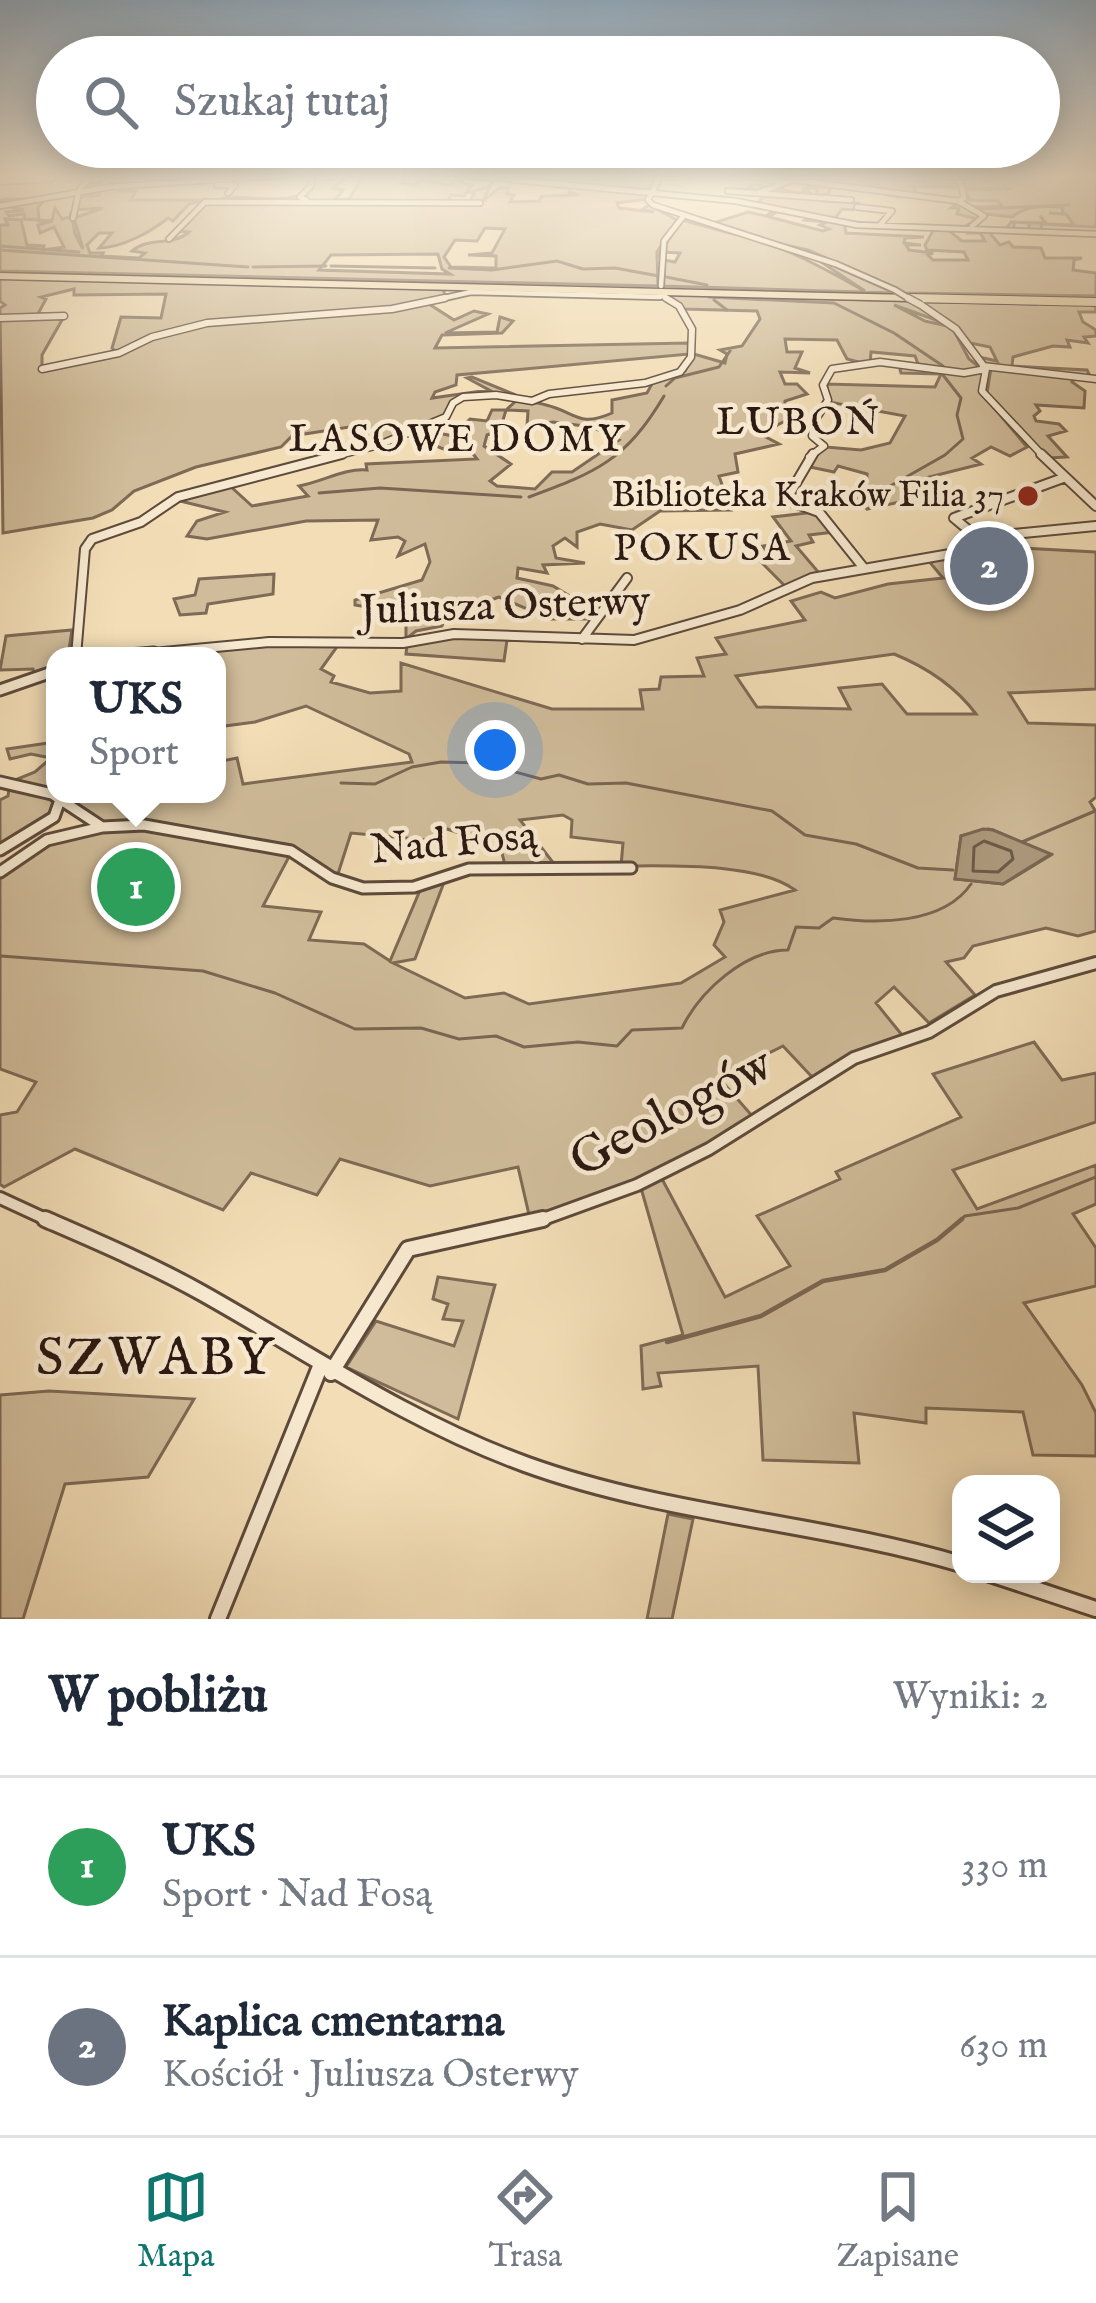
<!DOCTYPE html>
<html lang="pl">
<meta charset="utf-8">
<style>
:root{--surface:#fff;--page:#f6f6f7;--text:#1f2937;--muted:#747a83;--line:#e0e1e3;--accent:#0f766e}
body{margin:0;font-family:"IM FELL English",serif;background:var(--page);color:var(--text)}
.controls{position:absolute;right:36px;bottom:36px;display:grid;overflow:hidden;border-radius:24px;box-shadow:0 6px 30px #0003}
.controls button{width:108px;height:108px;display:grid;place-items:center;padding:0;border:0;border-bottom:3px solid var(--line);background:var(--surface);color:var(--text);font:60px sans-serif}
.you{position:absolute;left:495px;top:750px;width:42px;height:42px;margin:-30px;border:9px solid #fff;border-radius:50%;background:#1a73e8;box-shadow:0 0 0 18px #1a73e833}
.badge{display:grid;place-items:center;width:78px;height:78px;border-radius:50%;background:var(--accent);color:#fff;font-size:39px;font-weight:700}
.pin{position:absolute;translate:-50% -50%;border:6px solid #fff;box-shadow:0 3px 12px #0006}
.popup{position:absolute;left:46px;top:647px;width:180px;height:156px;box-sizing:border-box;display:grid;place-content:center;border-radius:24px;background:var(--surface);filter:drop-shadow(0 3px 9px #0005);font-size:39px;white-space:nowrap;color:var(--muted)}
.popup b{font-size:45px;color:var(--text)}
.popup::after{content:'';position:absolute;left:50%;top:100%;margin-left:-24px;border:24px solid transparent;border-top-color:var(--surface)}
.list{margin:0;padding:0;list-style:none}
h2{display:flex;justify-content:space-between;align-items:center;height:156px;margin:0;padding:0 48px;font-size:51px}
h2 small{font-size:39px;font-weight:400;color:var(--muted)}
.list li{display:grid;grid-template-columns:78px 1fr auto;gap:36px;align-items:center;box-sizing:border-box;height:180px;padding:0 48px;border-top:3px solid var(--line)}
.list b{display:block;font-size:45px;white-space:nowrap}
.list p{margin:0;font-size:39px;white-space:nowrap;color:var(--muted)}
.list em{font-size:39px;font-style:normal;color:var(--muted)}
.icon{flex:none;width:66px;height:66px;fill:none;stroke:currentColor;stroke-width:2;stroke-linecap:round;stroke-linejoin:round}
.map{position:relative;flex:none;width:1096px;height:1619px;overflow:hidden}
.search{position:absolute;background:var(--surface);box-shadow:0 6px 30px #0003;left:36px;right:36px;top:36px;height:132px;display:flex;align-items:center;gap:30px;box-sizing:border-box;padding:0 42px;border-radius:66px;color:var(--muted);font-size:45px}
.sheet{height:516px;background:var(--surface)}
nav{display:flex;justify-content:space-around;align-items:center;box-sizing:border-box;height:168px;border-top:3px solid var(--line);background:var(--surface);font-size:33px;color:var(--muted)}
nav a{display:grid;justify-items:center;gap:6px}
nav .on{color:var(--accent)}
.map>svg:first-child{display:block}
</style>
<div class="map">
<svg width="1096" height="1619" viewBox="0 0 1096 1619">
<rect width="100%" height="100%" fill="#f2ddb6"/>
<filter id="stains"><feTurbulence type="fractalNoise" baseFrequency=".00167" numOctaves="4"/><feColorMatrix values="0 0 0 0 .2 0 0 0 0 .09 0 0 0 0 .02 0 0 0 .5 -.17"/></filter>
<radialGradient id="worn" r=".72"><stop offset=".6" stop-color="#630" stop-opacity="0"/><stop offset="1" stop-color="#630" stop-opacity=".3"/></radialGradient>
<path fill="#d0bc9a" stroke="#7e6a56" stroke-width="3" fill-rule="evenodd" d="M 316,175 L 325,175 L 324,180 L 348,177 L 333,188 L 343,190 L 335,200 L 349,199 L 363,176 L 389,179 L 408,175 L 400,183 L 415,185 L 421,180 L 451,185 L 460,175 L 466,176 L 461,183 L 472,185 L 464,196 L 451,195 L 448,200 L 470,201 L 474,194 L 470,192 L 489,187 L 494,179 L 483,201 L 499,188 L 509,188 L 507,194 L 514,195 L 510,202 L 539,201 L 542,196 L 579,195 L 569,192 L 570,188 L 555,187 L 560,175 L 659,175 L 647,190 L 647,199 L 617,203 L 619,208 L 654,212 L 643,209 L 649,205 L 677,220 L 657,252 L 658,286 L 0,271 L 0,225 L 8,225 L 5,219 L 21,220 L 27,245 L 44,246 L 43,250 L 64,247 L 54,227 L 40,233 L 38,225 L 53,221 L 24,219 L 24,214 L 9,216 L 6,212 L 24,210 L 11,207 L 13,204 L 0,205 L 8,203 L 0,201 L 4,199 L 46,199 L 38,207 L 39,221 L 52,220 L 55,208 L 62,219 L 70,217 L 71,212 L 75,234 L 83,249 L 74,218 L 103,208 L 74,210 L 78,197 L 99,195 L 101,187 L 83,189 L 92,176 L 88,183 L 101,182 L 96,187 L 126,184 L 120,191 L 136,191 L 131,200 L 205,200 L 189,204 L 173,221 L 168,218 C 151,232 121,248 99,248 L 112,233 L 99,233 L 87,245 L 90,253 L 103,253 L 101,256 L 139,258 L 145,253 L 132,251 C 150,236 171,247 189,232 L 179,231 C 215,177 249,207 299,196 L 303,200 ZM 485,228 L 505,229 L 492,253 L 468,255 L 496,256 L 496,268 L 451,267 L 444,257 L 455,240 L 477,241 ZM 438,254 L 442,269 L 450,274 L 319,270 L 331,255 Z
M 841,175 L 979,179 L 977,175 L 1096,175 L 1096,227 L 1041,224 L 1042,230 L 1029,230 L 1029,223 L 1014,222 L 1014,229 L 1006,229 L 1011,222 L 1045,223 L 1040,216 L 1047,224 L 1074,225 L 1066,214 L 1049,213 L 1063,214 L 1062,207 C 1042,206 1027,205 1012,217 L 985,214 L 971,224 L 969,224 L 978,219 L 957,214 L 959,208 L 951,208 L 955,205 L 949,201 L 963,200 L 971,207 L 1002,206 L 998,201 L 964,200 L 969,198 L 965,190 L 1011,189 L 913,186 L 917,194 L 899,197 L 831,183 L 844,177 Z
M 815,183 L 813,187 L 831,188 L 828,194 L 816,195 L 817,189 L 811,187 L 807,191 L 822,201 L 858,203 L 853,210 L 842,209 L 835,219 L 878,225 L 844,223 L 846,233 L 924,237 L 905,238 L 904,243 L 921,245 L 906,245 L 909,250 L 933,253 L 928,255 L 933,260 L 968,260 L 964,252 L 927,250 L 925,245 L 934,229 L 968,226 L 948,230 L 962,241 L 985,241 L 980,233 L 966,233 L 988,231 L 1000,245 L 1009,242 L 1013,247 L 1041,248 L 1045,258 L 1082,258 L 1074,260 L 1073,270 L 1096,273 L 1096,296 L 905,293 L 808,250 L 754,238 C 795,252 828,271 865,291 L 815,258 L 895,293 L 663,286 L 664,260 L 675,262 L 680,253 L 662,252 L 660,257 L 660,253 L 682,220 L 737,235 L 707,225 L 748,212 L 766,216 L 772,212 L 775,213 L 769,217 L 823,231 L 829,229 L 820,225 L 827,222 L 805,220 L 809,217 L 757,203 L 764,197 L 794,197 L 748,188 L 753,184 L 804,194 L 803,190 Z
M 0,278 L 443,289 L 445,295 L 426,302 L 454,320 L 474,311 L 488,314 L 445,333 L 497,332 L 500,317 L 513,321 L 502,333 L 442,335 L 435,348 L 688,343 L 690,354 L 457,375 L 456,385 L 435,392 L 432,398 L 489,390 L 467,378 L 472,377 L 511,393 L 453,400 L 444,416 L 370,447 L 349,427 L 292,436 L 281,447 L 196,467 L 134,491 L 112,510 L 93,518 L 3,533 L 0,308 L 5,305 L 0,301 ZM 74,289 L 74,295 L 166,294 L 161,318 L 121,317 L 112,348 L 116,352 L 42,370 L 42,355 L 62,320 L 39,312 L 46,299 L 41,297 Z
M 668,294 L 910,301 L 944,323 L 894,305 L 925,321 L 952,327 L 969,359 L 982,369 L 965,375 L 983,372 L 980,391 L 1027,447 L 1010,456 L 991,447 L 972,458 L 981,464 L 925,478 L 971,508 L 960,512 L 923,487 L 909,490 L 919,498 L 867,509 L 857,499 L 867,486 L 867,474 L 838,466 L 834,472 L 805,466 L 826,447 L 861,450 L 890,443 L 905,416 L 829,402 L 827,384 L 935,387 L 941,374 L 901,373 L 899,366 L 918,364 L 915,356 L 871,352 L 870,365 L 847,359 L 837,340 L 785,339 L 787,352 L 802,352 L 795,368 L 810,373 L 780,372 L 785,384 L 797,384 L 807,394 L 785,401 L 785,409 L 806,417 C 792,418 772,423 766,437 L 779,444 L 735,454 L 738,472 L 719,476 L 731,510 L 660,511 L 632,530 L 600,524 L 577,532 L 577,547 L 565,538 L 553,546 L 556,558 L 585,563 L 543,565 L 547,573 L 518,568 L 517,578 L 553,586 L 583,604 L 607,601 L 596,619 L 551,619 L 499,597 C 481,604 462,604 446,614 L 442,626 L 416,631 L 406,639 L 406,626 L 414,615 L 355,605 L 355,600 L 422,580 L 430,562 L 425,544 L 398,556 L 405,541 L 398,537 L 371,540 L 378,520 L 306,521 L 207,539 L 187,536 L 197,521 L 225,512 L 176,500 L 230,486 L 252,506 L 308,496 L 299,486 C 325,481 344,468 367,470 L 366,464 L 477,459 L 468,447 L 446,450 L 406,434 L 419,429 L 453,436 L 470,419 L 487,421 L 492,410 L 506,410 L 517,400 C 526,402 537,402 546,405 C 576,412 578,428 612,413 L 612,400 L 647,393 L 653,382 L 685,371 L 694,354 L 725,363 L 727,354 L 720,350 L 742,346 L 760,319 L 757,311 L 683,309 ZM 506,410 L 528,411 L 527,426 L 553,422 L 592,427 L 619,440 L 572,472 L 552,472 L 535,489 L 497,486 L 490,481 L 511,464 L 484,446 L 487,435 L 500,430 Z
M 920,302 L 1095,304 L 1096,312 L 1079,312 L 1083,322 L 1096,330 L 1096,336 L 1084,337 L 1088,343 L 1067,340 L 1070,347 L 1053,346 L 1013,357 L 1012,366 L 1087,370 L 1090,376 L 1076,377 L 1072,382 L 1085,391 L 1084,408 L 1036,405 L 1040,411 L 1034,416 L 1036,421 L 1059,424 L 1066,431 L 1048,436 L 1067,457 L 1048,458 L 987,393 L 991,368 L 979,357 L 997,361 L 990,347 L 970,343 L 954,324 Z
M 815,512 L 834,532 L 809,535 L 813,542 L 796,546 L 820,574 L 786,587 L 756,557 L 768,554 L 763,546 L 791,541 L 773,517 Z
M 988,545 L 1010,558 L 1026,554 L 1021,548 L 1096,552 L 1096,689 L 1009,693 L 1028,723 L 1096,725 L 1096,797 L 1090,802 L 1096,812 L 1096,931 L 1078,936 L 1046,928 L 973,946 L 964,958 L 946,962 L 975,995 L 929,1023 L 894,987 L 876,1003 L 902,1035 L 843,1060 L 814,1079 L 783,1046 L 719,1078 L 754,1118 L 644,1179 L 530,1219 L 518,1167 L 430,1186 L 340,1159 L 317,1195 L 251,1173 L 223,1210 L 75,1149 L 4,1187 L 0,1184 L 0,1115 L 17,1112 L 36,1082 L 0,1069 L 0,876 C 63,793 206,839 291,853 L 263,906 L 321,912 L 309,940 L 364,944 L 390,961 L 421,888 L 446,877 L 415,959 L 393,963 L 465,998 L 504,993 L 529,1004 L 681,983 L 725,957 L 714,945 L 724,922 L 720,910 L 795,890 C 757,862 669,866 621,866 L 623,843 L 571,837 L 572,820 L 563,815 L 520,820 L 555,865 L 505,865 L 497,833 L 492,834 L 490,843 L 447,829 L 427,840 L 351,833 L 336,880 L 309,866 L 294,850 L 149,822 L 103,824 L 63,798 L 57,800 C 44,827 27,834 0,848 L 0,800 L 8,796 L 10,782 L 35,772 L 51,758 L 31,754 L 10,759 L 7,749 L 55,742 L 55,794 L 217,794 L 217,762 L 237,758 L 243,784 L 412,762 L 409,754 L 306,706 L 255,722 L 217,727 L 217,656 L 147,656 L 269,643 L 339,644 L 321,669 L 334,676 L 331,682 L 370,693 L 401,691 L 401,663 L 552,709 L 643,709 L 640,690 L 659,689 L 661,677 L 704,676 L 697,658 L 726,654 L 716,638 L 805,620 L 791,601 L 821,592 L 835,598 L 888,584 L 943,578 L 927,559 ZM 894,654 C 926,667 955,686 976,714 L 907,714 L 882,684 L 839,688 L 850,709 L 757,707 L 736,676 ZM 988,829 L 993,830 L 1051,855 L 1003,884 L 955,879 L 961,836 Z
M 274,574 L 273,594 L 208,604 L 206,613 L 180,615 L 174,599 L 195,595 L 199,579 Z
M 72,630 L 68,656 L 55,656 L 55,667 L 35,677 L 33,669 L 0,670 L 6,636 Z
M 439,637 L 576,642 L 507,640 L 504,661 L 406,654 L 407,645 Z
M 1034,1042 L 1062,1080 L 1096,1073 L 1096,1122 L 953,1170 L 977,1209 L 1096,1165 L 1096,1204 L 1073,1214 L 1096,1248 L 1096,1286 L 1024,1303 L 1082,1385 L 1096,1413 L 1096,1456 L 1033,1455 L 1023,1412 L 926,1408 L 926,1423 L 854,1413 L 859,1463 L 763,1460 L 758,1366 L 658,1373 L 661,1386 L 643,1389 L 641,1346 L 683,1335 L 641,1188 L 662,1179 L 725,1297 L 790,1266 L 757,1216 L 840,1179 L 836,1172 L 961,1117 L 933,1074 Z
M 438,1277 L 495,1285 L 458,1419 L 346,1367 L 376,1321 L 454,1346 L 463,1321 L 443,1319 L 448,1304 L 433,1299 Z
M 49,1391 L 194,1399 L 148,1477 L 65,1484 L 23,1619 L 0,1619 L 0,1395 Z
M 668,1514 L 693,1519 L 672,1619 L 647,1619 Z"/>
<path fill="#ae9a7e" stroke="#7a6653" stroke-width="3" d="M 983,829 L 993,830 L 1051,854 L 1003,884 L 955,879 L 961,836 Z"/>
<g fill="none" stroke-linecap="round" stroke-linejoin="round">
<path stroke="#6c5a48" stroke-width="3" d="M 984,841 L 1011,851 L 1013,859 L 998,872 L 973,871 L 974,847 Z"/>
<path stroke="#7a6653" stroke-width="3" d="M 978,209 L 1069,205
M 0,246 L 79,252
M 0,250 L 248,267
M 331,266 L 435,268
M 253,267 L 326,266
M 449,268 L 492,270 L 557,261 L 583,269 L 615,268 L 659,276
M 666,277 L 707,285
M 709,297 L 834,303 L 894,333 L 943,366
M 714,300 L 727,310
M 666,386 L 675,378 L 719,367 L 730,351
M 319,493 L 380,488 L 521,497
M 529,497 C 597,472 626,460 664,396
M 871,508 L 871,497 L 945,455 L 963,439 L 957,415 L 961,398 L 943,375
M 341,783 L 375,784 L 412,767 L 441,762 L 482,763 L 541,779 L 559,775 L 588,784 L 626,783 L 772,811 L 805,835 L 856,844 L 918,868 L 953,870
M 1022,842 L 1095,811
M 1,956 L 203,971 L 275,993 L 355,1029 L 421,1028 L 459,1039 L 496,1036 L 524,1047 L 578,1042 L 617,1046 L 632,1030 L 682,1028 C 700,991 745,950 788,950 L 796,927 L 819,928 L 833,918 C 876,924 943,925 971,884
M 958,1222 L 965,1216 L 1018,1208 L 1096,1177"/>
<path stroke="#7a6653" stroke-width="4.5" d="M 667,1342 L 761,1316 L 823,1281 L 885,1270 L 937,1240 L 962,1219"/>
<g stroke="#5d4a3b" stroke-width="8">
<path id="minor-far5" d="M 465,175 L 736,201 L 857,225 L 1096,234
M 661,175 L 648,200 L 653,205 L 836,264 L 895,290
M 744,175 L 783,182
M 951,175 L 961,184 L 964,198 L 958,201
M 795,180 L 958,201 L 984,216 L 972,226
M 0,182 L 51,179
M 217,185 L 235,185 L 228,193
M 728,191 L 851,200
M 758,193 L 798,178
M 306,200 L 300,197 L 311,186 L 312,175
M 0,206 L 109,187 L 283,175
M 857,207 L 892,211 L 879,226
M 73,218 L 79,191 L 91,175
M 169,239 L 205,202 L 480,203
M 661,286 L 664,241 L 682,218
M 660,294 L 670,301
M 431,301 L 471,292 L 660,297"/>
</g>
<g stroke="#5d4a3b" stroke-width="9">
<path id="minor-far4" d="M 921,305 L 956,329 L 986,369 L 982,391 L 1044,457
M 0,318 L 64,316
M 983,366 L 1096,379
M 42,369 L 119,353 L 152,337 L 207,323 L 392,309 L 445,298
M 331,457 L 379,445 L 446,417 L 453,403 L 463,397 L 496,395 L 532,401 L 549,394 L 645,383 L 680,372 L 691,357 L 692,329 L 679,306 L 666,298
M 809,457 L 824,446 L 812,436 L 814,422 L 828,400 L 823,385 L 832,369 L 880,362 L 964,373 L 986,369"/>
</g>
<g stroke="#5d4a3b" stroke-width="12">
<path id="minor-far3" d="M 813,454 L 786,500 L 819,512 L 863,567
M 1041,454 L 1096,506
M 984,543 L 954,518 L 1063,478
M 582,639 L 627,578
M 76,656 L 85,549 L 92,539 L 141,522 L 178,497 L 342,454
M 121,656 L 269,642 L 403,643 L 454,634 L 634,640 L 740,610 L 812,578 L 950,554 L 1004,535 L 1096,526"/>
</g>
<g stroke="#5d4a3b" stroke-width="15">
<path id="minor-far2" d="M 116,656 L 154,653
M 0,690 L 55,671
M 0,782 L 52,794 L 102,827 L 144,825 L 291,851 L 332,878 L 363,888 L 414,887 L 469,869 L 631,868
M 0,850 L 54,817 L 60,800
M 0,872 L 47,840 L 102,827"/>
</g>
<g stroke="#5d4a3b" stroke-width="16">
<path id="minor-far1" d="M 0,1198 L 52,1222
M 535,1222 L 637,1185 L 709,1149 L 854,1058 L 929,1032 L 996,991 L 1096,963"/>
</g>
<g stroke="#5d4a3b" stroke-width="20">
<path id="minor" d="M 45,1219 C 98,1242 152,1265 202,1293 C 309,1353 409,1422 525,1464 C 665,1515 818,1522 961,1564
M 331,1373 L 408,1249 L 543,1219
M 990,1574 L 1096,1609
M 218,1619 L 320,1367"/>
</g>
<g stroke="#2b1912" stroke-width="9">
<path id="highway-far1" d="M 0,276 L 1036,301"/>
</g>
<g stroke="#2b1912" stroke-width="10">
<path id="highway" d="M 910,298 L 1096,302"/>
</g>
<use href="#minor-far5" stroke="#f7e9d0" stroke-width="4.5"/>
<use href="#minor-far4" stroke="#f7e9d0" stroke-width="6"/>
<use href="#minor-far3" stroke="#f7e9d0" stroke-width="8"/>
<use href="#minor-far2" stroke="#f7e9d0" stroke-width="9"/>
<use href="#minor-far1" stroke="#f7e9d0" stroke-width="10"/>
<use href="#minor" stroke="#f7e9d0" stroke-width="14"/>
<use href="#highway-far1" stroke="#f2ddb6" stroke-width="6"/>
<use href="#highway" stroke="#f2ddb6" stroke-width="8"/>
<g stroke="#5d4a3b" stroke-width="8" stroke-linecap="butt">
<path id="minor-bridge-far1" d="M 895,290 L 913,301"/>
</g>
<g stroke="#5d4a3b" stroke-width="9" stroke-linecap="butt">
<path id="minor-bridge" d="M 908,298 L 921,305"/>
</g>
<use href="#minor-bridge-far1" stroke="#f7e9d0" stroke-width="4.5"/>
<use href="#minor-bridge" stroke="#f7e9d0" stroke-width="6"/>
</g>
<linearGradient id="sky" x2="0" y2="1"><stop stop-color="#91aabe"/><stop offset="0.44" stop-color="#f9f0de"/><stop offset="1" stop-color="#f9f0de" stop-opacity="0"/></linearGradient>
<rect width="1096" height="402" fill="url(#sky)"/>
<circle fill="#8f2418" stroke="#f7e9d0" stroke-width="4.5" cx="1028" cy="496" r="12"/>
<g text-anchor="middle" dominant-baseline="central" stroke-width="9" stroke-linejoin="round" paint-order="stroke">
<g font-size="36" fill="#2b1912" stroke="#f7e9d0" text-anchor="end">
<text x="1004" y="496">Biblioteka Kraków Filia 37</text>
</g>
<g font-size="39" letter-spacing="3" fill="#2b1912" stroke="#f7e9d0">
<text x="799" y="423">LUBOŃ</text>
<text x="458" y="440">LASOWE DOMY</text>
<text x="703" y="549">POKUSA</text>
</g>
<g font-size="42" fill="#2b1912" stroke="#f7e9d0">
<text transform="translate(505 607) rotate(-2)">Juliusza Osterwy</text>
<text transform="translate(454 844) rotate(-5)">Nad Fosą</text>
</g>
<g font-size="51" fill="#2b1912" stroke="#f7e9d0">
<text transform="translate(672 1114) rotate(-28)">Geologów</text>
</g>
<g font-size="54" letter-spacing="3" fill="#2b1912" stroke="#f7e9d0">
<text x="156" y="1359">SZWABY</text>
</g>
</g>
<rect width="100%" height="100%" filter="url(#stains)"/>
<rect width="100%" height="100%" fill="url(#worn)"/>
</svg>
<div class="controls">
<button><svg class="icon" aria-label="layers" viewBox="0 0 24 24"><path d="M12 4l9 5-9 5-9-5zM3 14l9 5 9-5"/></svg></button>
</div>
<div class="you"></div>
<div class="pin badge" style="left:136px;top:887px;background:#2e9e5b">1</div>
<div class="popup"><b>UKS</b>Sport</div>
<div class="pin badge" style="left:989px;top:566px;background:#6b7280">2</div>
<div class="search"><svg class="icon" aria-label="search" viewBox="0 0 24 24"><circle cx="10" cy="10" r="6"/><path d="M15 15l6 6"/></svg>Szukaj tutaj</div>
</div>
<section class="sheet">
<h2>W pobliżu<small>Wyniki: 2</small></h2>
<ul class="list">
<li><span class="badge" style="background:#2e9e5b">1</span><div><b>UKS</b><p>Sport · Nad Fosą</p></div><em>330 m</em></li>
<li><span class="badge" style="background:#6b7280">2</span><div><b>Kaplica cmentarna</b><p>Kościół · Juliusza Osterwy</p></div><em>630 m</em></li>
</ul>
</section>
<nav>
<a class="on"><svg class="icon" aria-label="map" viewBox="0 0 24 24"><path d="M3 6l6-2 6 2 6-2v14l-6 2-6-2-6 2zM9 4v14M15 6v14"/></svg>Mapa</a>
<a><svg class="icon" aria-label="directions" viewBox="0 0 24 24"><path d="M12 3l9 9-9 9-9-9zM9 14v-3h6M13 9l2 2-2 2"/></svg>Trasa</a>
<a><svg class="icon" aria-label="saved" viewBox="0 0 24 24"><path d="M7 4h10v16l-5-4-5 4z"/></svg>Zapisane</a>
</nav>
